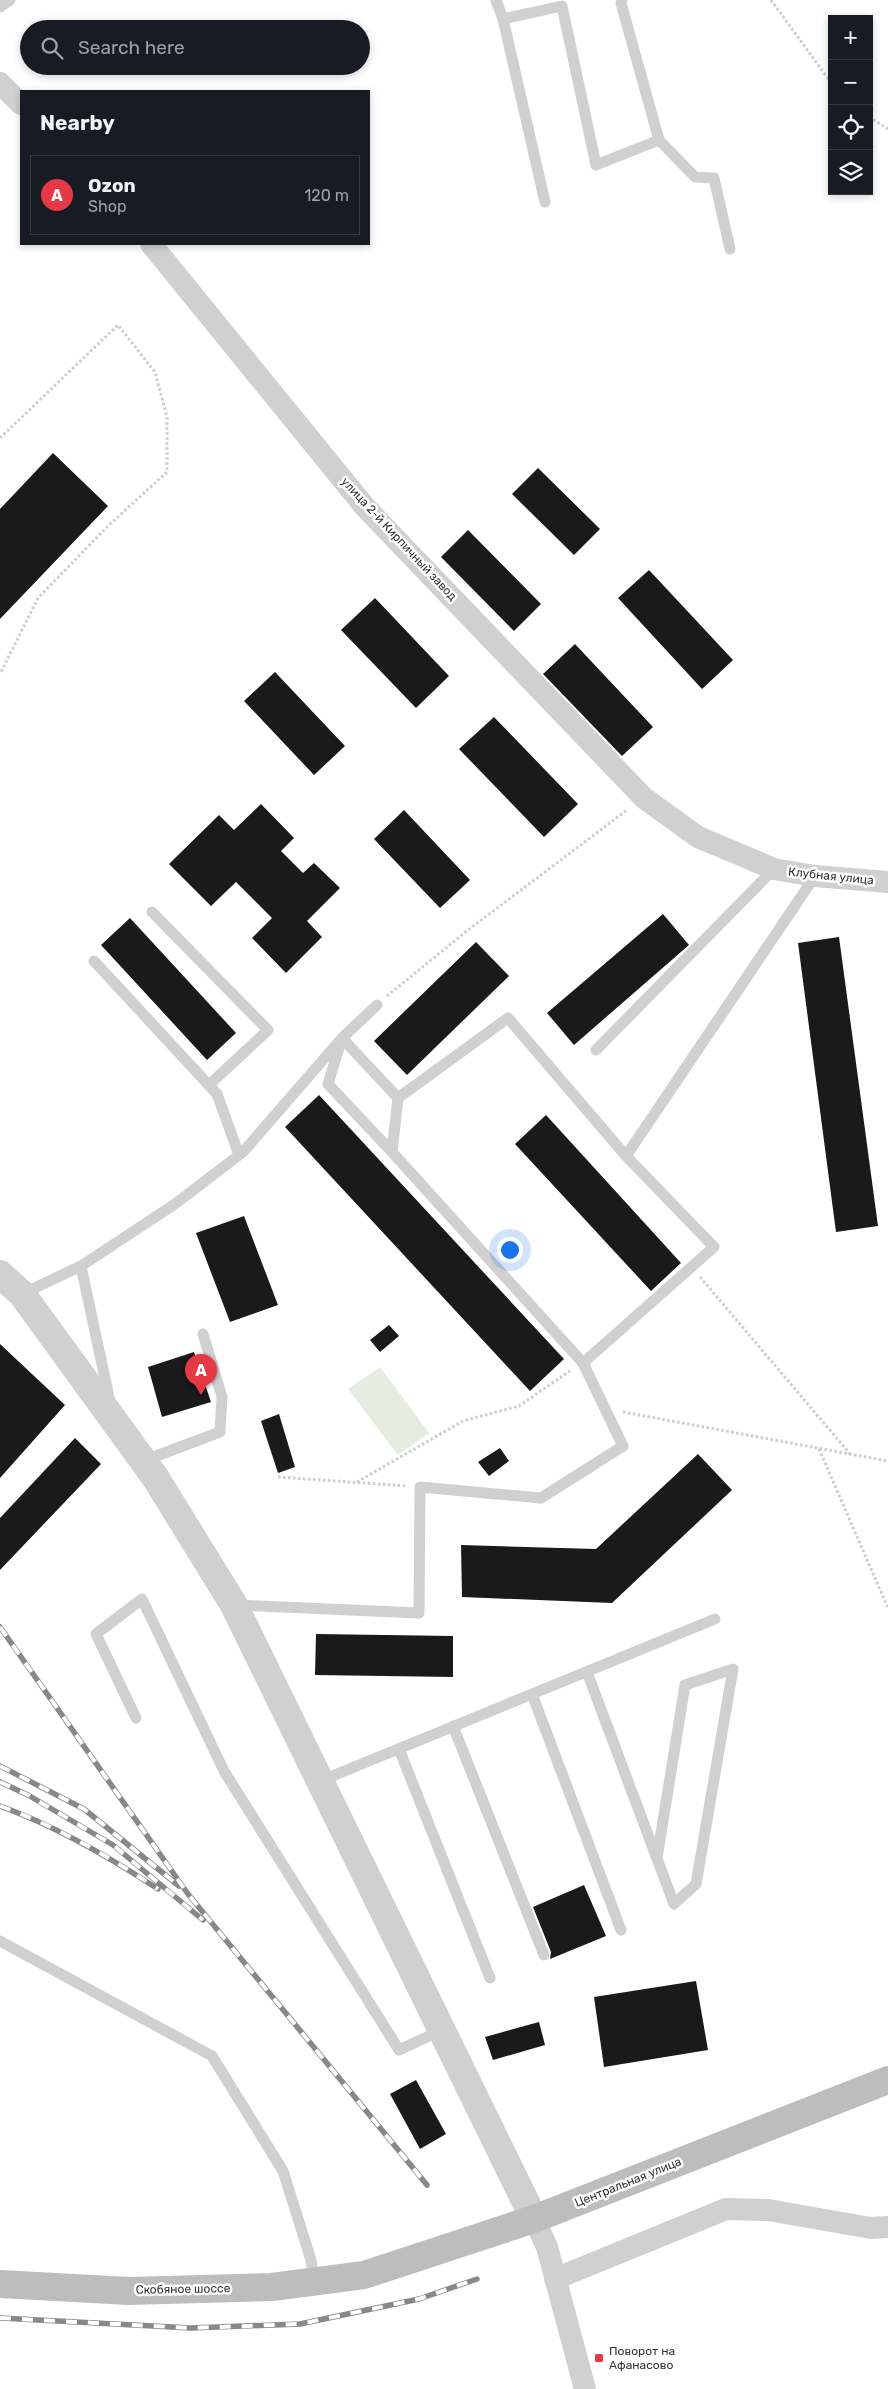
<!DOCTYPE html>
<meta charset="utf-8">
<style>
:root{--surface:#171b24;--page:#20242c;--text:#f1f3f6;--muted:#9ea1a6;--line:#363941;--accent:#e63946}
body{margin:0;font-family:Rubik,sans-serif;background:var(--page);color:var(--text)}
.controls{position:absolute;right:15px;top:15px;display:grid;overflow:hidden;border-radius:0px;box-shadow:0 2px 8px #0003}
.controls button{width:45px;height:45px;display:grid;place-items:center;padding:0;border:0;border-bottom:1px solid var(--line);background:var(--surface);color:var(--text);font:25px sans-serif}
.you{position:absolute;left:509px;top:1249px;width:18px;height:18px;margin:-12px;border:4px solid #fff;border-radius:50%;background:#1a73e8;box-shadow:0 0 0 8px #1a73e833}
.badge{display:grid;place-items:center;width:32px;height:32px;border-radius:50%;background:var(--accent);color:#fff;font-size:16px;font-weight:700}
.pin{position:absolute;translate:-50% -41px;filter:drop-shadow(0 1px 2px #0008)}
.pin::after{content:'';position:absolute;top:26px;width:18px;height:15px;background:inherit;clip-path:polygon(0 0,100% 0,50% 100%)}
.list{margin:0;padding:0;list-style:none}
h2{display:flex;justify-content:space-between;align-items:center;height:65px;margin:0;padding:0 20px;font-size:21px}
h2 small{font-size:16px;font-weight:400;color:var(--muted)}
.list li{display:grid;grid-template-columns:32px 1fr auto;gap:15px;align-items:center;box-sizing:border-box;height:80px;margin:0 10px 10px;padding:0 10px;border:1px solid var(--line);border-radius:0px}
.list b{display:block;font-size:19px;white-space:nowrap}
.list p{margin:0;font-size:16px;white-space:nowrap;color:var(--muted)}
.list em{font-size:16px;font-style:normal;color:var(--muted)}
.icon{flex:none;width:28px;height:28px;fill:none;stroke:currentColor;stroke-width:2;stroke-linecap:round;stroke-linejoin:round}
.map{position:relative;flex:none;width:888px;height:2389px;overflow:hidden}
.search{position:absolute;background:var(--surface);box-shadow:0 2px 8px #0003;left:20px;top:20px;width:350px;height:55px;display:flex;align-items:center;gap:12px;box-sizing:border-box;padding:0 18px;border-radius:28px;color:var(--muted);font-size:19px}
.panel{position:absolute;background:var(--surface);box-shadow:0 2px 8px #0003;left:20px;top:90px;width:350px;height:155px;border-radius:0px}
.map>svg:first-child{display:block}
</style>
<div class="map">
<svg width="888" height="2389" viewBox="0 0 888 2389">
<rect width="100%" height="100%" fill="#fff"/>
<path fill="#e6ecdf" d="M 380,1367 L 429,1433 L 398,1455 L 348,1389 Z"/>
<path fill="#1a1a1a" d="M 53,453 L 108,506 L 0,619 L 0,509 Z
M 538,468 L 600,529 L 574,555 L 512,494 Z
M 468,530 L 541,604 L 514,631 L 441,557 Z
M 649,570 L 733,660 L 702,689 L 618,598 Z
M 375,598 L 449,676 L 416,708 L 341,630 Z
M 575,644 L 653,727 L 622,756 L 543,674 Z
M 275,672 L 345,746 L 314,775 L 244,701 Z
M 494,717 L 578,804 L 544,837 L 459,749 Z
M 261,804 L 294,838 L 281,851 L 303,873 L 314,863 L 340,888 L 307,921 L 322,937 L 286,973 L 252,938 L 272,918 L 236,882 L 211,906 L 169,864 L 219,815 L 234,830 Z
M 404,810 L 470,880 L 440,908 L 374,839 Z
M 663,914 L 689,945 L 574,1045 L 547,1013 Z
M 130,918 L 236,1033 L 207,1060 L 101,945 Z
M 839,937 L 878,1226 L 836,1232 L 798,943 Z
M 476,942 L 509,976 L 407,1075 L 374,1041 Z
M 319,1095 L 564,1359 L 530,1391 L 285,1127 Z
M 546,1115 L 681,1263 L 651,1291 L 515,1144 Z
M 244,1216 L 278,1305 L 230,1322 L 196,1233 Z
M 389,1325 L 399,1336 L 380,1352 L 370,1340 Z
M 0,1344 L 65,1405 L 0,1478 Z
M 194,1352 L 211,1402 L 162,1417 L 148,1367 Z
M 279,1414 L 295,1467 L 278,1473 L 261,1421 Z
M 75,1438 L 101,1464 L 0,1570 L 0,1518 Z
M 500,1448 L 509,1461 L 489,1476 L 478,1462 Z
M 698,1454 L 732,1490 L 612,1603 L 462,1597 L 461,1545 L 596,1549 Z
M 316,1634 L 453,1636 L 453,1677 L 315,1675 Z
M 584,1885 L 606,1936 L 550,1959 L 551,1952 L 533,1907 Z
M 696,1981 L 708,2050 L 604,2067 L 594,1997 Z
M 539,2022 L 545,2045 L 493,2060 L 485,2037 Z
M 416,2080 L 446,2134 L 420,2149 L 390,2094 Z"/>
<g fill="none" stroke-linecap="round" stroke-linejoin="round">
<path stroke="#cdcdcd" stroke-width="3" stroke-dasharray="2.5 2.5" stroke-linecap="butt" d="M 771,0 L 832,84
M 869,117 L 888,129
M 0,438 L 118,325 L 155,372 L 167,417 L 167,472 L 108,526 L 38,598 L 0,674
M 387,996 L 468,930 L 627,810
M 700,1277 L 851,1455
M 623,1412 L 888,1461
M 819,1449 L 888,1608
M 278,1477 L 407,1486
M 357,1482 L 463,1421 L 519,1406 L 570,1371"/>
<path stroke="#d0d0d0" stroke-width="11" d="M 496,0 L 503,19 L 545,202
M 622,0 L 621,3 L 659,140 L 695,177 L 714,178 L 730,249
M 0,7 L 10,0
M 503,19 L 562,6 L 596,165 L 659,140
M 152,912 L 268,1030 L 209,1085
M 94,961 L 217,1094 L 239,1155
M 342,1038 L 328,1084 L 392,1152 L 398,1098 L 508,1018 L 626,1156 L 714,1247 L 583,1363
M 342,1038 L 398,1098
M 596,1050 L 774,869
M 626,1156 L 815,876
M 81,1266 L 110,1402
M 22,1294 L 81,1266 L 175,1204 L 243,1152 L 342,1038 L 377,1005
M 143,1461 L 220,1432 L 222,1397 L 203,1334
M 235,1605 L 419,1613 L 420,1487 L 541,1498 L 623,1446 L 583,1363 L 392,1152
M 587,1672 L 674,1904 L 696,1884 L 733,1669 L 685,1685 L 657,1858
M 532,1694 L 621,1930
M 136,1718 L 96,1634 L 142,1599 L 224,1771 L 399,2050 L 442,2030
M 453,1726 L 544,1955
M 399,1749 L 490,1978
M 320,1781 L 715,1619
M 0,1941 L 212,2056 L 283,2171 L 311,2260 L 314,2282"/>
<path stroke="#d0d0d0" stroke-width="22" d="M 0,83 L 21,104
M 151,244 L 365,507 L 644,798 L 698,837 L 774,869 L 815,876 L 888,882
M 534,2219 L 547,2247 L 585,2389
M 555,2279 L 726,2209 L 768,2210 L 871,2228 L 888,2227"/>
<path stroke="#d0d0d0" stroke-width="28" d="M 0,1274 L 22,1294 L 155,1477 L 234,1605 L 534,2219"/>
<path stroke="#bdbdbd" stroke-width="28" d="M 0,2284 L 129,2291 L 272,2287 L 364,2275 L 534,2219 L 888,2080"/>
<g stroke="#888" stroke-width="5.5">
<path id="rail" d="M 0,1627 L 188,1894 L 427,2185
M 0,1766 L 84,1809 L 179,1886
M 0,1782 L 28,1795 L 113,1845 L 203,1920
M 0,1806 C 56,1826 108,1856 158,1889
M 0,2318 L 191,2328 L 300,2324 L 419,2299 L 477,2279"/>
</g>
<use href="#rail" stroke="#fff" stroke-width="4" stroke-dasharray="11" stroke-linecap="butt"/>
</g>
<rect fill="#e63946" stroke="#fff" stroke-width="2" x="594" y="2353" width="10" height="10" rx="2.5"/>
<g text-anchor="middle" dominant-baseline="central" stroke-width="5" stroke-linejoin="round" paint-order="stroke">
<g font-size="12" fill="#333" stroke="#fff">
<text transform="translate(399 539) rotate(47)">улица 2-й Кирпичный завод</text>
<text transform="translate(831 876) rotate(6)">Клубная улица</text>
<text transform="translate(628 2182) rotate(-22)">Центральная улица</text>
<text transform="translate(183 2289) rotate(-1)">Скобяное шоссе</text>
</g>
<g font-size="12" fill="#333" stroke="#fff" text-anchor="start">
<text x="609" y="2351">Поворот на<tspan x="609" dy="14">Афанасово</tspan></text>
</g>
</g>
</svg>
<div class="controls">
<button>+</button>
<button>−</button>
<button><svg class="icon" aria-label="locate" viewBox="0 0 24 24"><circle cx="12" cy="12" r="6"/><path d="M12 2v4M12 18v4M2 12h4M18 12h4"/></svg></button>
<button><svg class="icon" aria-label="layers" viewBox="0 0 24 24"><path d="M12 4l9 5-9 5-9-5zM3 14l9 5 9-5"/></svg></button>
</div>
<div class="you"></div>
<div class="pin badge" style="left:201px;top:1395px">A</div>
<div class="search"><svg class="icon" aria-label="search" viewBox="0 0 24 24"><circle cx="10" cy="10" r="6"/><path d="M15 15l6 6"/></svg>Search here</div>
<section class="panel">
<h2>Nearby<small></small></h2>
<ul class="list">
<li><span class="badge">A</span><div><b>Ozon</b><p>Shop</p></div><em>120 m</em></li>
</ul>
</section>
</div>
